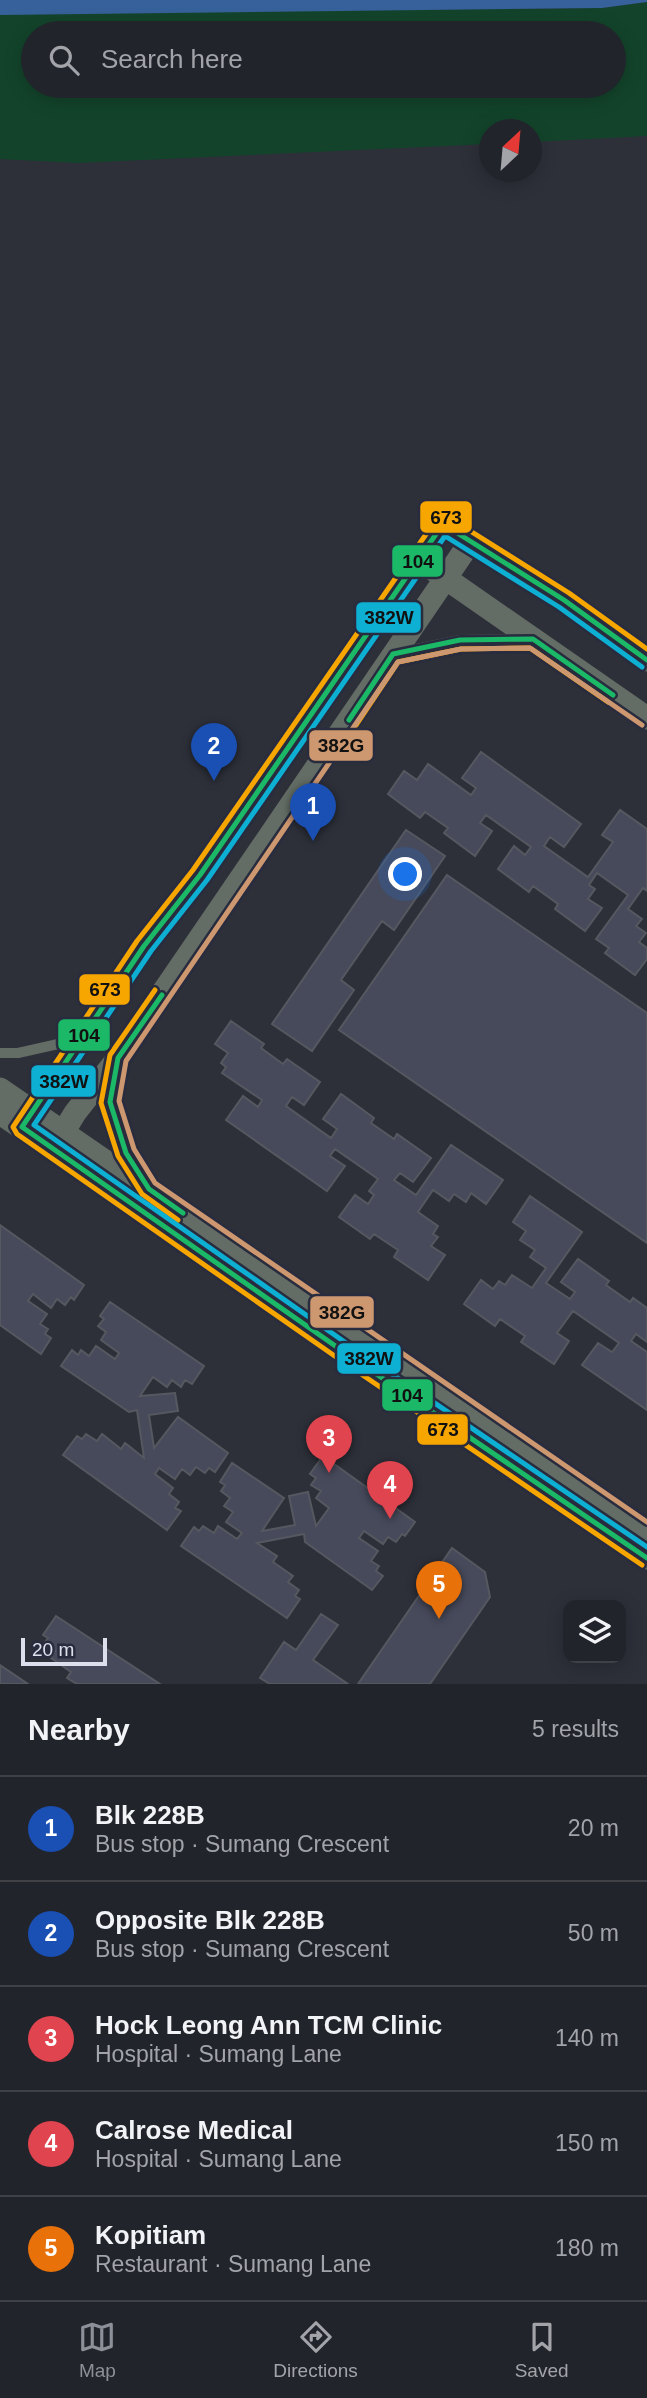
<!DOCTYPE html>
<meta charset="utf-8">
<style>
:root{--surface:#22242b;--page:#2a2c33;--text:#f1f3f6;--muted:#a2a4a9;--line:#3f4147;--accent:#8c9099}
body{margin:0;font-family:Arial,sans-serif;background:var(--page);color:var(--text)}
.controls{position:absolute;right:21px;bottom:21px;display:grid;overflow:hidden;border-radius:14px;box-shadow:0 4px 18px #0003}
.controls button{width:63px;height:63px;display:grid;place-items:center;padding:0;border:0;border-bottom:2px solid var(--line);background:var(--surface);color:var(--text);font:35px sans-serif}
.compass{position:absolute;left:479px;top:119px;width:63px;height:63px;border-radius:50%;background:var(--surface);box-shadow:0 4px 18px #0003;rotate:26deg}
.scale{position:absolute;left:21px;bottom:18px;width:86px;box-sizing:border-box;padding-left:7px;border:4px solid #dde0ec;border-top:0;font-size:19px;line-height:24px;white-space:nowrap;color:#dde0ec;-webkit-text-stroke:5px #282c3e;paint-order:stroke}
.you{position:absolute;left:406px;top:875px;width:24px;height:24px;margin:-18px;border:5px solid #fff;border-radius:50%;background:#1a73e8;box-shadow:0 0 0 10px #1a73e833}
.badge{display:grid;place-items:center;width:46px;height:46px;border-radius:50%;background:var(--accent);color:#fff;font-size:23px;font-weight:700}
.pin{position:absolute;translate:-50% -58px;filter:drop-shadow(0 2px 4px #0008)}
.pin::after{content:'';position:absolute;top:37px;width:24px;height:21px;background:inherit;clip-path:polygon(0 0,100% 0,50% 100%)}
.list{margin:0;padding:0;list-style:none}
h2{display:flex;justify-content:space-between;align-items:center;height:91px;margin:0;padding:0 28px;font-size:30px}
h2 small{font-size:23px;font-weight:400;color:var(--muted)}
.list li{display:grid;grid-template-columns:46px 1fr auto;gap:21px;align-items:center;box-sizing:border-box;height:105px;padding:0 28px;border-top:2px solid var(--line)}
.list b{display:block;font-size:26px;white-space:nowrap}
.list p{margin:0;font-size:23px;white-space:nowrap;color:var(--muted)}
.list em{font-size:23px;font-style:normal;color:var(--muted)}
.icon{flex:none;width:38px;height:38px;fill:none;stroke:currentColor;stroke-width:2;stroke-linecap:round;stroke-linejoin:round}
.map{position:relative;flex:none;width:647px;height:1684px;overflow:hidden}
.search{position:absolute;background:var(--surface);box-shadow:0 4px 18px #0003;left:21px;right:21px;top:21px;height:77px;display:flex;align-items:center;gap:18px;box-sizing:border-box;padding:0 24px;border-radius:38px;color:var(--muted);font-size:26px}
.sheet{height:616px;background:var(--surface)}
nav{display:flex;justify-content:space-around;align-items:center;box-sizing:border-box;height:98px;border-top:2px solid var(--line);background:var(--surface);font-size:19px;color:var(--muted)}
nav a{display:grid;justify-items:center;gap:4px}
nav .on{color:var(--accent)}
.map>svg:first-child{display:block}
</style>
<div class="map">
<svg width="647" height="1684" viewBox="0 0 647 1684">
<rect width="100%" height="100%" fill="#2d3039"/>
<path fill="#13442b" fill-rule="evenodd" d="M 647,2 L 647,136 L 532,142 L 532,130 L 490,130 L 489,144 L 78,163 L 0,159 L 0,14 L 602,8 ZM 33,33 L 614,33 L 614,86 L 33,86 Z"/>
<path fill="#37619a" d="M 0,0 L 647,0 L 647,2 L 602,8 L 0,15 Z"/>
<path fill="#474a5b" stroke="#565860" stroke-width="2" d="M 481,752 L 581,824 L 564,847 L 550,837 L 544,846 L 588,877 L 613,842 L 602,835 L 620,810 L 647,829 L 647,891 L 643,888 L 628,909 L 642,919 L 636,926 L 646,933 L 639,942 L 647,948 L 647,959 L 635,975 L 605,953 L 609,948 L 596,939 L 628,895 L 597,873 L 589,885 L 595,889 L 588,899 L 602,908 L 585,931 L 555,909 L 558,904 L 533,886 L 529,892 L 498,869 L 514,846 L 525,855 L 531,847 L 486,815 L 480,823 L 492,831 L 475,856 L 444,833 L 448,828 L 425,812 L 420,818 L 388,794 L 404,771 L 417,780 L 428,764 L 471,795 L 476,788 L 462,778 Z
M 406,830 L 445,856 L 394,930 L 382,921 L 341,980 L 354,990 L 312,1051 L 272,1024 Z
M 447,875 L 647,1013 L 647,1243 L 339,1030 Z
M 231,1021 L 264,1044 L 261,1048 L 283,1064 L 287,1059 L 320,1082 L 304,1105 L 292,1097 L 286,1106 L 331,1138 L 337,1129 L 323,1119 L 341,1094 L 374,1118 L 371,1123 L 394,1139 L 397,1134 L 431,1158 L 413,1182 L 400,1173 L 394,1180 L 416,1195 L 451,1145 L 503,1180 L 486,1204 L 471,1193 L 466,1202 L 454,1194 L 449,1201 L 433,1190 L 418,1212 L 438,1226 L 433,1234 L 438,1237 L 431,1246 L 445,1255 L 428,1280 L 394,1257 L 398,1250 L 374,1234 L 370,1239 L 339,1217 L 355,1195 L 368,1204 L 374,1195 L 369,1191 L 378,1179 L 335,1149 L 330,1156 L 345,1166 L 327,1191 L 226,1120 L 243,1096 L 258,1107 L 262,1100 L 222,1073 L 226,1067 L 221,1063 L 228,1053 L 215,1044 Z
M 530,1196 L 582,1232 L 546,1283 L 570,1299 L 575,1292 L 561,1282 L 578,1259 L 609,1281 L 606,1285 L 630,1302 L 633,1298 L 647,1308 L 647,1342 L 636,1334 L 631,1341 L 647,1352 L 647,1410 L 582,1365 L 598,1343 L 612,1352 L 619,1343 L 573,1311 L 557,1333 L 569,1341 L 554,1364 L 521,1342 L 525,1336 L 500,1319 L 495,1326 L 464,1304 L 481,1280 L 493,1289 L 499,1281 L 505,1285 L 512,1275 L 532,1288 L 546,1268 L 530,1257 L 535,1250 L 520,1240 L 526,1231 L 513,1222 Z
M 0,1225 L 84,1285 L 74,1300 L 71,1297 L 65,1305 L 57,1299 L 51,1308 L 33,1294 L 28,1301 L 47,1314 L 40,1324 L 48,1329 L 45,1334 L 51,1338 L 41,1354 L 0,1325 Z
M 110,1302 L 204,1366 L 192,1384 L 185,1380 L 181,1387 L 172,1380 L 167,1387 L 153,1377 L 140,1396 L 175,1393 L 178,1411 L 149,1415 L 154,1448 L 178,1417 L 228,1453 L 215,1472 L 209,1468 L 205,1473 L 196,1467 L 190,1475 L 182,1469 L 175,1479 L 159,1468 L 155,1474 L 173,1488 L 169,1494 L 179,1502 L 175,1508 L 181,1511 L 167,1530 L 63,1455 L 77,1436 L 82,1439 L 86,1434 L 97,1441 L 102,1434 L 121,1449 L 125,1443 L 144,1458 L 137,1410 L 129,1412 L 61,1366 L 72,1350 L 78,1355 L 81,1350 L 89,1356 L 96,1346 L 115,1359 L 119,1353 L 101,1340 L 106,1332 L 98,1326 L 104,1319 L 100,1316 Z
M 323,1456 L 415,1522 L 405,1536 L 402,1534 L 396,1542 L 388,1537 L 383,1544 L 364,1531 L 359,1538 L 378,1551 L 371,1561 L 379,1566 L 376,1571 L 383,1576 L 372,1590 L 305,1542 L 304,1534 L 257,1543 L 277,1556 L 273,1562 L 293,1576 L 288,1582 L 299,1590 L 295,1596 L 300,1599 L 287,1618 L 181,1546 L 194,1527 L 199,1531 L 203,1526 L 214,1533 L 218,1526 L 237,1539 L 242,1533 L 226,1522 L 233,1512 L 224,1506 L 230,1498 L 221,1491 L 225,1485 L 220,1482 L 232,1463 L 284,1498 L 262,1531 L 295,1525 L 289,1496 L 308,1492 L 316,1526 L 329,1508 L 316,1498 L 321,1491 L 311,1485 L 316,1478 L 310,1474 Z
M 452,1548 L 485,1572 L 490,1597 L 430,1684 L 358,1684 Z
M 321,1614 L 338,1625 L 313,1660 L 348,1684 L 270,1684 L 260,1678 L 284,1642 L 296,1650 Z
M 56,1616 L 160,1684 L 77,1684 L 67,1678 L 71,1672 L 51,1658 L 55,1651 L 44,1644 L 48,1638 L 43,1635 Z
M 0,1665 L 28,1684 L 0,1684 Z"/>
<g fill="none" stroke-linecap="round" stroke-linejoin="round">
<path stroke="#636c65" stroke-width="10" d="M 397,653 L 460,640 L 527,639
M 0,1053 L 18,1053 L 76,1040
M 116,1068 L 110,1102 L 126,1153 L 143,1180"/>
<path stroke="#636c65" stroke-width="23" d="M 418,559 L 647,718
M 0,1089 L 647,1533
M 0,1113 L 647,1558
M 22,1127 L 144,946 L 200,875 L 443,524 L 564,600 L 647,660
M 56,1144 L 75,1113 L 118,1058 L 471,541"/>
<g stroke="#282c3e" stroke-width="10">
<path id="bus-1" d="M 647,660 L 564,600 L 443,524 L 200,875 L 144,946 L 22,1127 L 344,1352 L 647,1558
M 349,720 L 393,654 L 460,640 L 533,639 L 613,695
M 162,995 L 118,1058 L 110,1102 L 126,1153 L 149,1189 L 183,1213"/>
</g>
<g stroke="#282c3e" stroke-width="10">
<path id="bus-2" d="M 356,725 L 398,662 L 461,649 L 530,648 L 608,702
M 155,990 L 110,1055 L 101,1103 L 118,1156 L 142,1194 L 178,1220
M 642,1565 L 339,1359 L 17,1134 L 13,1127 L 137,941 L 193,870 L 438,517 L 448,517 L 569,593 L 647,649"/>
</g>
<g stroke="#282c3e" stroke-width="10">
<path id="bus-3" d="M 642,667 L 559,607 L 445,536 L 207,880 L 151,951 L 34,1125 L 349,1345 L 647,1547"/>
</g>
<g stroke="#282c3e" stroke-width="10">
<path id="bus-4" d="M 642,725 L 530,648 L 461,649 L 398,662 L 126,1061 L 119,1101 L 134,1149 L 155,1183 L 647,1522"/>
</g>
<use href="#bus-1" stroke="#1ab867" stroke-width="5"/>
<use href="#bus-2" stroke="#f7a600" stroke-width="5"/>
<use href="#bus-3" stroke="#0dafd3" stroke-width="5"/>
<use href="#bus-4" stroke="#cd976f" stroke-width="5"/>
</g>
<g stroke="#282c3e" stroke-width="2.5">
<rect x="419" y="500" width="54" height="34" rx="7" fill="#f7a600"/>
<rect x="391" y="544" width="53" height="34" rx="7" fill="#1ab867"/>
<rect x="355" y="601" width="67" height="33" rx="7" fill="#0dafd3"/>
<rect x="308" y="729" width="66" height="33" rx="7" fill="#cd976f"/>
<rect x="78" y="973" width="53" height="33" rx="7" fill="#f7a600"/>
<rect x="57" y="1018" width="54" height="34" rx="7" fill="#1ab867"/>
<rect x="30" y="1064" width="67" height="34" rx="7" fill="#0dafd3"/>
<rect x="309" y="1295" width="66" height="34" rx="7" fill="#cd976f"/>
<rect x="336" y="1342" width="66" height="33" rx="7" fill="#0dafd3"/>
<rect x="381" y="1378" width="53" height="34" rx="7" fill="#1ab867"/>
<rect x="416" y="1413" width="53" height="33" rx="7" fill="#f7a600"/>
</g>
<g font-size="19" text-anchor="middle" font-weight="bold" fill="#111">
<text x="446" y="524">673</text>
<text x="418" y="568">104</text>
<text x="389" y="624">382W</text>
<text x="341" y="752">382G</text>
<text x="105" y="996">673</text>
<text x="84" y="1042">104</text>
<text x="64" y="1088">382W</text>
<text x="342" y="1319">382G</text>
<text x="369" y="1365">382W</text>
<text x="407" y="1402">104</text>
<text x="443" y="1436">673</text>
</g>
</svg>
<div class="controls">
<button><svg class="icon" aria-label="layers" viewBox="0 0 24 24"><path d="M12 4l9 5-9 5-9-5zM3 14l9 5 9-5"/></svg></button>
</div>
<svg class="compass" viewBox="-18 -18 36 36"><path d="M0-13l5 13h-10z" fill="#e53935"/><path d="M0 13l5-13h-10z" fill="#a2a4a9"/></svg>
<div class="scale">20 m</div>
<div class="you"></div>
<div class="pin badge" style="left:313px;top:841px;background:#1a4fb4">1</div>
<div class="pin badge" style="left:214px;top:781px;background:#1a4fb4">2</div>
<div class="pin badge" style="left:329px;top:1473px;background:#e0444e">3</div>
<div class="pin badge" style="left:390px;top:1519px;background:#e0444e">4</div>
<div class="pin badge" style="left:439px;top:1619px;background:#e8710a">5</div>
<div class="search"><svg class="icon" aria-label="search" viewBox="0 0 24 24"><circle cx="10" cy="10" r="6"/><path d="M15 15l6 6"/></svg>Search here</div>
</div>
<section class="sheet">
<h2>Nearby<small>5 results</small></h2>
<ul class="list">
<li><span class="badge" style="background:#1a4fb4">1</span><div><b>Blk 228B</b><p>Bus stop · Sumang Crescent</p></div><em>20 m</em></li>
<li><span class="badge" style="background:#1a4fb4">2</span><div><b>Opposite Blk 228B</b><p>Bus stop · Sumang Crescent</p></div><em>50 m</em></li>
<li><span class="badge" style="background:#e0444e">3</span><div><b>Hock Leong Ann TCM Clinic</b><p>Hospital · Sumang Lane</p></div><em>140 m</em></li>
<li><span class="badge" style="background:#e0444e">4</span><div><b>Calrose Medical</b><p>Hospital · Sumang Lane</p></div><em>150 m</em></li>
<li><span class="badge" style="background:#e8710a">5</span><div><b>Kopitiam</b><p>Restaurant · Sumang Lane</p></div><em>180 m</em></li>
</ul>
</section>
<nav>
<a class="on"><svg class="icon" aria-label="map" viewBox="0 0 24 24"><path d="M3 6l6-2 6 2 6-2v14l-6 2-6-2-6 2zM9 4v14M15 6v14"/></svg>Map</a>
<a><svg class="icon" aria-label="directions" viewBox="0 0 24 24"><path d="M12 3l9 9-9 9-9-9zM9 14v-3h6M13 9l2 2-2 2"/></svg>Directions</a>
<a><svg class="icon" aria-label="saved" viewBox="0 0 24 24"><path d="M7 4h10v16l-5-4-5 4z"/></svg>Saved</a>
</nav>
